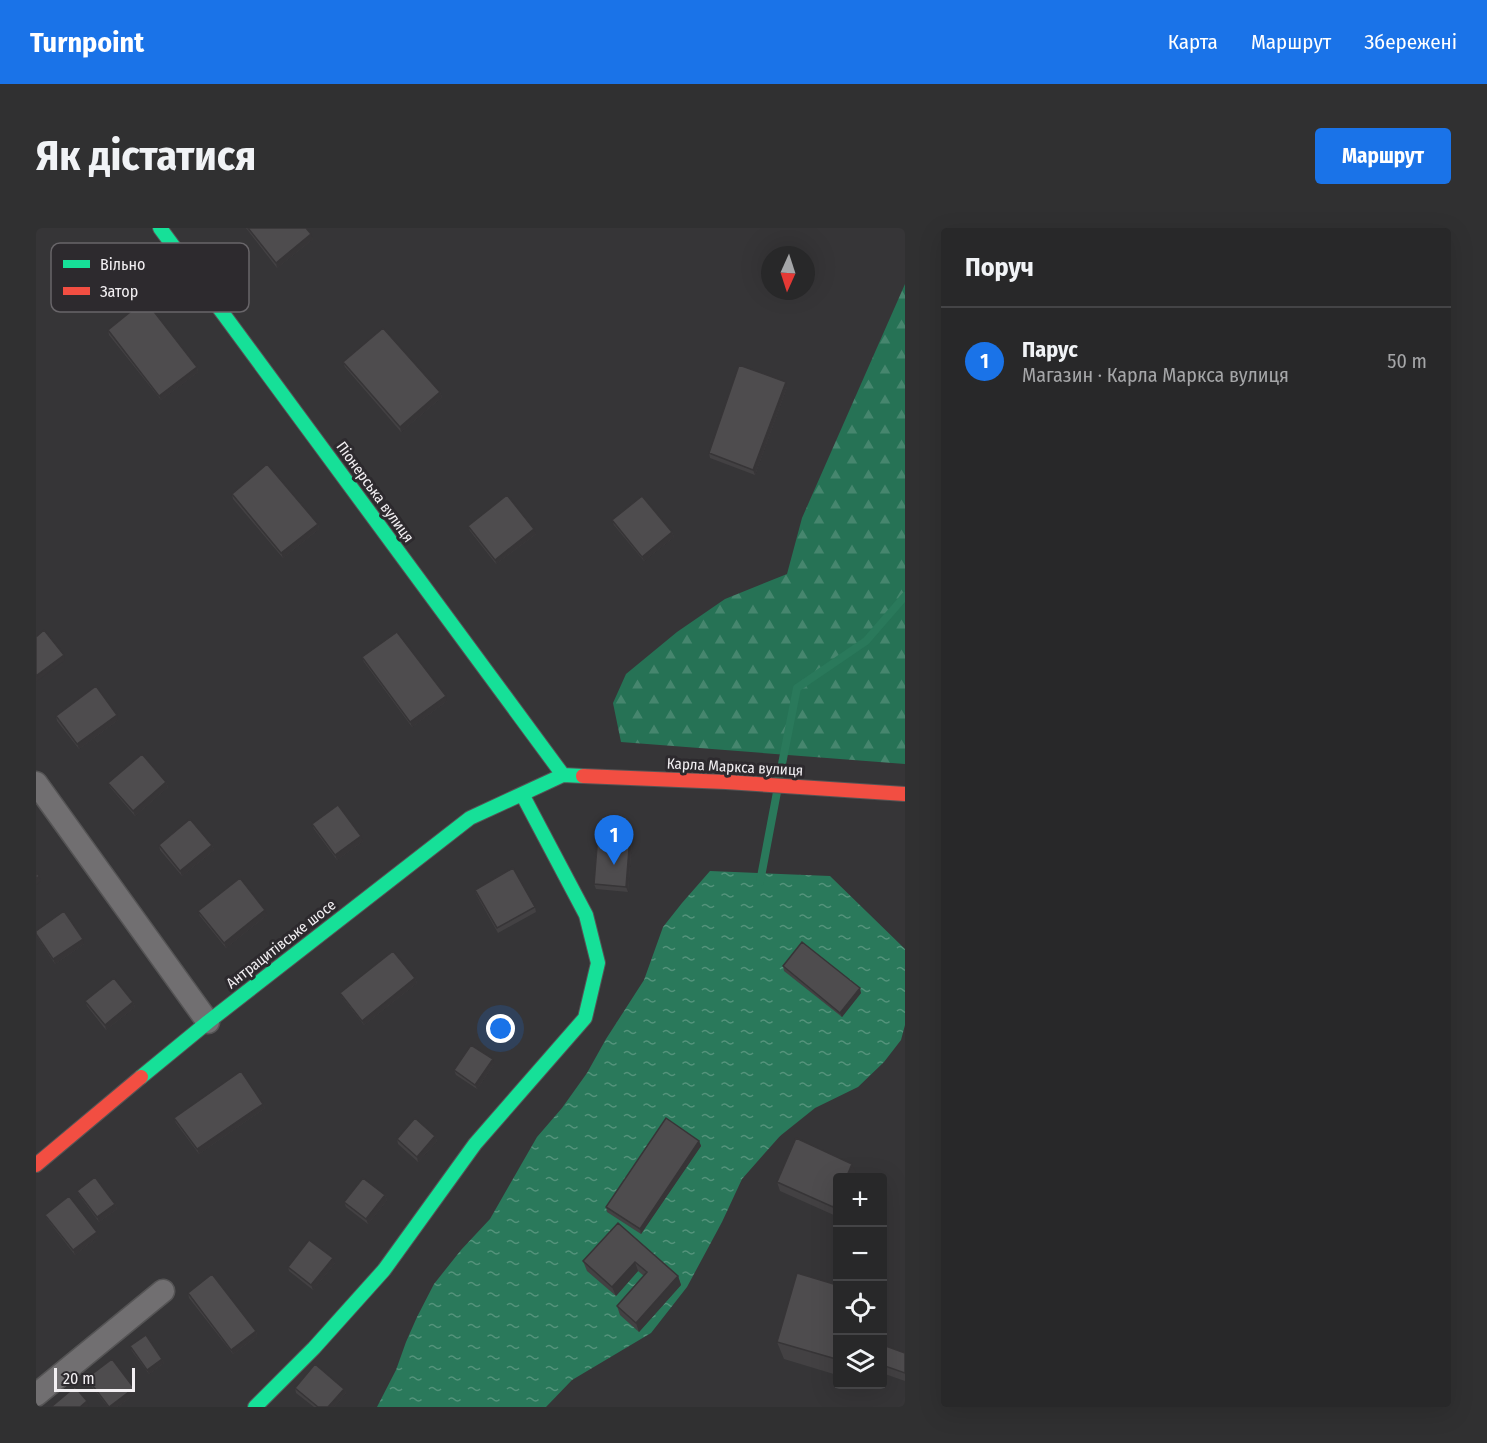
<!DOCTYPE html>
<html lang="uk">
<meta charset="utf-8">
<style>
:root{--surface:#282829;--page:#303031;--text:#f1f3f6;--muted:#a5a6a8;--line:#444446;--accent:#1a73e8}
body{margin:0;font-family:"Fira Sans Condensed",sans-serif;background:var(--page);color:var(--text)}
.controls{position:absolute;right:18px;bottom:18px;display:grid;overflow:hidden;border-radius:6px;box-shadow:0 6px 24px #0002}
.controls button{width:54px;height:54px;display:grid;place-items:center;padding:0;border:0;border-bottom:2px solid var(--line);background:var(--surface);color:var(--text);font:30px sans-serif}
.compass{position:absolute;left:725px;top:18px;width:54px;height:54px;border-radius:50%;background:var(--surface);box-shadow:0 6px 24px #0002;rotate:183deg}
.scale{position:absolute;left:18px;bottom:15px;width:81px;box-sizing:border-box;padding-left:6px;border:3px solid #f2eff2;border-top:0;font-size:16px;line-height:21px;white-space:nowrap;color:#f2eff2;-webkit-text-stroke:4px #2d2a2e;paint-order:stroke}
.you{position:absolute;left:465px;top:801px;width:21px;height:21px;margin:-15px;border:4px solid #fff;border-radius:50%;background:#1a73e8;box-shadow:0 0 0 9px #1a73e833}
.badge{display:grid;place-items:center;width:39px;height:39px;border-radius:50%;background:var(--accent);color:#fff;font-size:20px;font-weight:700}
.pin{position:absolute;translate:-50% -50px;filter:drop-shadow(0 2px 3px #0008)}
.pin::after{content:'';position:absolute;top:32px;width:21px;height:18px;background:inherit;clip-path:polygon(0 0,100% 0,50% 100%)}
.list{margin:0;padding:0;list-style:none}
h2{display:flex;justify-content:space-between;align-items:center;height:78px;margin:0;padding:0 24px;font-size:26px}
h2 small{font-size:20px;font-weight:400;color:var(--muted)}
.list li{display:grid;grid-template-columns:39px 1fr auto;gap:18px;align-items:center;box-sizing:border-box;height:108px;padding:0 24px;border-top:2px solid var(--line)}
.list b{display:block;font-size:22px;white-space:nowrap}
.list p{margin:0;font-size:20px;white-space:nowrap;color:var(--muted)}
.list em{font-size:20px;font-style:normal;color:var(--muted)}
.icon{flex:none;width:33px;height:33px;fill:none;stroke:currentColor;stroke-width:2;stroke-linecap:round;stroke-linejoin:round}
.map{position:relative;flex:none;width:869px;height:1179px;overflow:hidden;border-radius:6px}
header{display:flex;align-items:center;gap:36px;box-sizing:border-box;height:84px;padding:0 30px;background:var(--accent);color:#fff}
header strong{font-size:28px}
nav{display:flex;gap:33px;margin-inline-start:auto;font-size:21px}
.intro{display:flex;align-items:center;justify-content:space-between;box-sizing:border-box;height:144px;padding:0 36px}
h1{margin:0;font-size:42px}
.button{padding:15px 27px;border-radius:6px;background:var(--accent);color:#fff;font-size:21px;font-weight:700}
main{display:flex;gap:36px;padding:0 36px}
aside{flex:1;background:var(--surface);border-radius:6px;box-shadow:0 6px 24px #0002}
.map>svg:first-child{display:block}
</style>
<header>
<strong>Turnpoint</strong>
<nav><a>Карта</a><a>Маршрут</a><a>Збережені</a></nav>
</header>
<div class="intro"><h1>Як дістатися</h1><a class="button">Маршрут</a></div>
<main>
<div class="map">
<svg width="869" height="1179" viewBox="0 0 869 1179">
<defs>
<pattern id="forest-firs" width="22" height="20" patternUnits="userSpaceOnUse" patternTransform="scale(1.5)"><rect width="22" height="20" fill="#267255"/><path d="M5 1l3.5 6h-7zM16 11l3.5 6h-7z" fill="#46866e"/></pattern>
<pattern id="water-ripples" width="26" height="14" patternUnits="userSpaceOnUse" patternTransform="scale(1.5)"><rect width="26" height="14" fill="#2a795b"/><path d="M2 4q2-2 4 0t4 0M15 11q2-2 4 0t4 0" fill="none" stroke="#54937b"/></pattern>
</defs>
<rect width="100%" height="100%" fill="#363537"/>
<path fill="url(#forest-firs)" d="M 869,56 L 869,536 L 585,514 L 577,475 L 590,446 L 641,404 L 689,371 L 751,346 L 766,290 Z"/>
<path fill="url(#water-ripples)" d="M 674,643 L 794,648 L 869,721 L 869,797 L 865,812 L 848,834 L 822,859 L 779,880 L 744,908 L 706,951 L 686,994 L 651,1059 L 615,1105 L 536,1152 L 510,1179 L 341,1179 L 360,1142 L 370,1114 L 381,1089 L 398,1056 L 425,1022 L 454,991 L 501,909 L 526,880 L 551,845 L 570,811 L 608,752 L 627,699 L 646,675 Z"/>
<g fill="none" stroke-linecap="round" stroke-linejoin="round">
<path stroke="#2a795b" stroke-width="8" d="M 743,551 L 761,460 L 830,413 L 869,368
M 724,654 L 741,564"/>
<g stroke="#555455" stroke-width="25">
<path id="street" d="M 0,555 L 172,794
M 0,1167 L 127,1063"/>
</g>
<g stroke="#555455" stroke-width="16">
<path id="fast" d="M 124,0 L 527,547
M 105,849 L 172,794 L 434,590 L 527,547 L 547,548
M 219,1179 L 278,1120 L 348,1042 L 439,916 L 549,790 L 562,735 L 550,687 L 486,566"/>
</g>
<g stroke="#555455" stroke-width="16">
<path id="jam" d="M 547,548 L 690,554 L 869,566
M 0,937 L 105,849"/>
</g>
<use href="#street" stroke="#716f71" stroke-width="22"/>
<use href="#fast" stroke="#16e098" stroke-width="14"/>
<use href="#jam" stroke="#f24e42" stroke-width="14"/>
</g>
<path fill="#434143" d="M 210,0 L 270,0 L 277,11 L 241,40 Z
M 72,102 L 161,139 L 162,144 L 125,172 L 73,107 Z
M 307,134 L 404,164 L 406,169 L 365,204 L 309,139 Z
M 751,159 L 719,247 L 674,230 L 673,225 Z
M 196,266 L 282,296 L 283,301 L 247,330 L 197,271 Z
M 576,292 L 636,304 L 638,309 L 608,333 L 578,297 Z
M 432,298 L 500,306 L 460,336 L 434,303 Z
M 326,429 L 411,473 L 376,499 L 328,434 Z
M 20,488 L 82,492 L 43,521 L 21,493 Z
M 130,554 L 132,559 L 99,588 L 74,559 L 72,555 Z
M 276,596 L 327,613 L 301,632 L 278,601 Z
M 594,608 L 596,613 L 592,664 L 560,661 L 558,656 Z
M 123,617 L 176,617 L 178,622 L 146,648 L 124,622 Z
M 439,662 L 499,679 L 500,684 L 462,705 L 440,666 Z
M 162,683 L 231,687 L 190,720 L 164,688 Z
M 0,703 L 48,716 L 19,736 L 0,707 Z
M 747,738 L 825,765 L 806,789 L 748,743 Z
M 379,750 L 381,755 L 328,797 L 306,769 L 304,765 Z
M 49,773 L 97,774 L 99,779 L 70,802 L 51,778 Z
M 458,836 L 441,861 L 420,847 L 418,842 Z
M 227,876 L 229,880 L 163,926 L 140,895 L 138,890 Z
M 399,908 L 401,913 L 382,934 L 362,916 L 361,911 Z
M 663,913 L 665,918 L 605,1006 L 571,984 L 570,979 Z
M 820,945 L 817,950 L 801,950 L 800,988 L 744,963 L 741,954 Z
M 41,963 L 79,976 L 81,981 L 63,994 L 43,967 Z
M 349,967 L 351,972 L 332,996 L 310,979 L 308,974 Z
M 9,987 L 62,1008 L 39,1027 L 11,991 Z
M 582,995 L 642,1048 L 645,1057 L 603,1104 L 584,1087 L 581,1078 L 608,1048 L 602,1043 L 580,1068 L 551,1043 L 547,1033 Z
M 299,1035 L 277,1062 L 253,1043 L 252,1039 Z
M 801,1057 L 801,1147 L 748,1131 L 741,1114 Z
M 152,1065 L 220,1103 L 221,1108 L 197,1126 L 153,1070 Z
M 94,1118 L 126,1131 L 128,1135 L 113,1146 L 96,1123 Z
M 846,1119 L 869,1125 L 869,1153 L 846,1145 Z
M 51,1150 L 100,1165 L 81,1179 L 72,1179 L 53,1155 Z
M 259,1160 L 308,1161 L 310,1165 L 298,1179 L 278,1179 L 260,1165 Z"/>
<path fill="#373537" d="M 275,6 L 277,11 L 241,40 L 240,35 Z
M 161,139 L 162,144 L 125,172 L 123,168 Z
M 750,154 L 751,159 L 719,247 L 717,242 Z
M 404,164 L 406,169 L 365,204 L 364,199 Z
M 282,296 L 283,301 L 247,330 L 245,325 Z
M 498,301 L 500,306 L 460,336 L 459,332 Z
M 636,304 L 638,309 L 608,333 L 606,329 Z
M 28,427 L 29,432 L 0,454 L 0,448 Z
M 410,468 L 411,473 L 376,499 L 374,494 Z
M 81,487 L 82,492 L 43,521 L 41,516 Z
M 130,554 L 132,559 L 99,588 L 97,583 Z
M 325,608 L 327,613 L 301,632 L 299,627 Z
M 594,608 L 596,613 L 592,664 L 590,659 Z
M 176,617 L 178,622 L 146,648 L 144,643 Z
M 3,648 L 5,653 L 0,657 L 0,651 Z
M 229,682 L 231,687 L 190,720 L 188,715 Z
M 47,711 L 48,716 L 19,736 L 17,731 Z
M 379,750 L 381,755 L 328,797 L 326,793 Z
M 824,760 L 825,765 L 806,789 L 804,785 Z
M 97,774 L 99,779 L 70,802 L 69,797 Z
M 457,831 L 458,836 L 441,861 L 439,857 Z
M 227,876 L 229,880 L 163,926 L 161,921 Z
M 399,908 L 401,913 L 382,934 L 381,929 Z
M 663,913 L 665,918 L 605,1006 L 604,1001 Z
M 816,936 L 820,945 L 817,950 L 810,950 Z
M 349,967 L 351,972 L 332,996 L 330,991 Z
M 801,968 L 801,985 L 800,988 L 797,979 Z
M 79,976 L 81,981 L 63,994 L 61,989 Z
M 61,1004 L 62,1008 L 39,1027 L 37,1022 Z
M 297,1030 L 299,1035 L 277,1062 L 275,1057 Z
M 599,1034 L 602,1043 L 580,1068 L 576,1059 Z
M 642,1048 L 645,1057 L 603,1104 L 600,1095 Z
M 220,1103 L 221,1108 L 197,1126 L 195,1122 Z
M 126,1131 L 128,1135 L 113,1146 L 111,1142 Z
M 98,1160 L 100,1165 L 81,1179 L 73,1179 Z
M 308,1161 L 310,1165 L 298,1179 L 292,1179 Z
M 51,1173 L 53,1178 L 51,1179 L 44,1179 Z"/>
<path fill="#4e4c4e" stroke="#373537" stroke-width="1.5" d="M 212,0 L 270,0 L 275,6 L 240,35 Z
M 109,72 L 161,139 L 123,168 L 72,102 Z
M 347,100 L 404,164 L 364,199 L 307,134 Z
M 703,137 L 750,154 L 717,242 L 673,225 Z
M 231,236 L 282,296 L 245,325 L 196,266 Z
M 471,267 L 498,301 L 459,332 L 432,298 Z
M 606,268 L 636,304 L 606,329 L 576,292 Z
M 8,402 L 28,427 L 0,448 L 0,409 Z
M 361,404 L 410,468 L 374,494 L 326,429 Z
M 60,458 L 81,487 L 41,516 L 20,488 Z
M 106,526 L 130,554 L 97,583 L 72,555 Z
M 302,577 L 325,608 L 299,627 L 276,596 Z
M 154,591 L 176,617 L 144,643 L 123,617 Z
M 562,606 L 594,608 L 590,659 L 558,656 Z
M 477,640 L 499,679 L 461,700 L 439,662 Z
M 0,644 L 3,648 L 0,651 Z
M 204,650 L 229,682 L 188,715 L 162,683 Z
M 28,683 L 47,711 L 17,731 L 0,706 L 0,703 Z
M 766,714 L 824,760 L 804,785 L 747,738 Z
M 357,723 L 379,750 L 326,793 L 304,765 Z
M 78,750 L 97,774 L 69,797 L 49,773 Z
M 435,817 L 457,831 L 439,857 L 418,842 Z
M 205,843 L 227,876 L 161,921 L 138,890 Z
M 379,890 L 399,908 L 381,929 L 361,911 Z
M 630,890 L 663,913 L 604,1001 L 570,979 Z
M 760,910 L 816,936 L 810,950 L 801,950 L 801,968 L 797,979 L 741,954 Z
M 59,949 L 79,976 L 61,989 L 41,963 Z
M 327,950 L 349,967 L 330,991 L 308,974 Z
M 33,968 L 61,1004 L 37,1022 L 9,987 Z
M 582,995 L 642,1048 L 600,1095 L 581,1078 L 611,1044 L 599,1034 L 576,1059 L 547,1033 Z
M 273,1012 L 297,1030 L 275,1057 L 252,1039 Z
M 761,1045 L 801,1057 L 801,1124 L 800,1131 L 741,1114 Z
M 176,1046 L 220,1103 L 195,1122 L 152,1065 Z
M 110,1107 L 126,1131 L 111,1142 L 94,1118 Z
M 847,1117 L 869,1125 L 869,1145 L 846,1137 Z
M 76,1131 L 98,1160 L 73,1179 L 51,1150 Z
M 279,1136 L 308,1161 L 292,1179 L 282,1179 L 259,1160 Z
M 39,1159 L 51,1173 L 44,1179 L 15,1179 Z"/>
<g text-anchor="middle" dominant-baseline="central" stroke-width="6" stroke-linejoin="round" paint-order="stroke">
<g font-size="15" fill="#f2eff2" stroke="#2d2a2e">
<text transform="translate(339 264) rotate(54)">Піонерська вулиця</text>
<text transform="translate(699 539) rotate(3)">Карла Маркса вулиця</text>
<text transform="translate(245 716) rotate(-38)">Антрацитівське шосе</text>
</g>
</g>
<rect x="15" y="15" width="198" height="69" rx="9" fill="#2d2a2e" stroke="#686569" stroke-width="1.5"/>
<rect x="27" y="32" width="27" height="8" fill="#16e098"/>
<rect x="27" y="59" width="27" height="8" fill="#f24e42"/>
<g font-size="16" fill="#f2eff2">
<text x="64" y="42">Вільно</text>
<text x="64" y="69">Затор</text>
</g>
</svg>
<div class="controls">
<button>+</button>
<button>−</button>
<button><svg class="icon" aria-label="locate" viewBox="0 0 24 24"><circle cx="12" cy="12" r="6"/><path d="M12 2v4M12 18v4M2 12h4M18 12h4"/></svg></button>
<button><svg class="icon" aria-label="layers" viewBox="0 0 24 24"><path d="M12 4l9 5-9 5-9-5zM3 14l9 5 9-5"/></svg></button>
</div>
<svg class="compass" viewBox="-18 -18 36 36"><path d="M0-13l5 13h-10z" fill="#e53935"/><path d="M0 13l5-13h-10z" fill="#a5a6a8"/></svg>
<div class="scale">20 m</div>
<div class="you"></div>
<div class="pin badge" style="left:578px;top:637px">1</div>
</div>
<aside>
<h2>Поруч<small></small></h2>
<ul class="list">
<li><span class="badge">1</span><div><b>Парус</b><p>Магазин · Карла Маркса вулиця</p></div><em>50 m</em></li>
</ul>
</aside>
</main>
